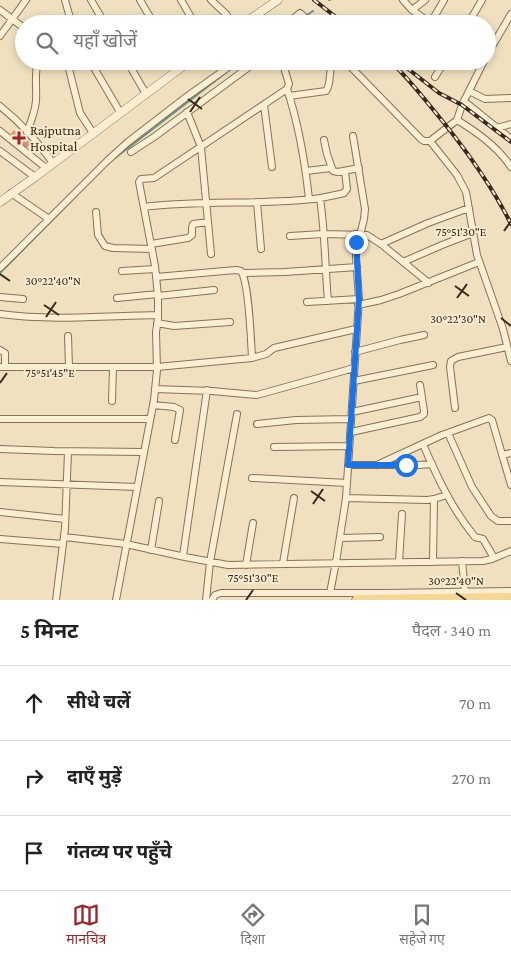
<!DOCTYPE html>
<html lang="hi">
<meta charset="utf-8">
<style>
:root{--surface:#fff;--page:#f6f6f6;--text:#222;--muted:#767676;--line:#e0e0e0;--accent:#9b2427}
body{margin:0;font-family:"Crimson Pro","Noto Sans Devanagari",serif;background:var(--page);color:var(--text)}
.stop{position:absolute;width:15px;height:15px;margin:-11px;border:4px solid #1a73e8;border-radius:50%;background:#fff}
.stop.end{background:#1a73e8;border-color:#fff;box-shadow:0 1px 5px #0008}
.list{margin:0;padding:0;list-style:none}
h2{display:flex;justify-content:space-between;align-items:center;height:65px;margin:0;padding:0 20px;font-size:21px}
h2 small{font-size:16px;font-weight:400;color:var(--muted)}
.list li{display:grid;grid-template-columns:32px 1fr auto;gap:15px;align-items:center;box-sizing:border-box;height:75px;padding:0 20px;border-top:1px solid var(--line)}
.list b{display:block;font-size:19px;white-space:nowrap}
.list em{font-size:16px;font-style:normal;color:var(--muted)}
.icon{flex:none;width:28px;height:28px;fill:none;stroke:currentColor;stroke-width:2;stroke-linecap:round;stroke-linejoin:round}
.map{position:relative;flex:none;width:511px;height:600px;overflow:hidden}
.search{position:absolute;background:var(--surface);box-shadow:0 2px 8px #0003;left:15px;right:15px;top:15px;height:55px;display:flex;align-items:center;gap:12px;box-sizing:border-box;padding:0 18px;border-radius:28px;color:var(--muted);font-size:19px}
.sheet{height:290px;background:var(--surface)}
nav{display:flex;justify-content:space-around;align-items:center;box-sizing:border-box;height:70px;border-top:1px solid var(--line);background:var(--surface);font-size:14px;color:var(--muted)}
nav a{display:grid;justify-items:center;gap:2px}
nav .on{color:var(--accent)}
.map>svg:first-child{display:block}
</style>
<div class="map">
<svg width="511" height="600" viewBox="0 0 511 600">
<rect width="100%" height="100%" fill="#f0e0bf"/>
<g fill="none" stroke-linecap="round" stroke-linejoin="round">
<path stroke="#699085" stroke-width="2" d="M 329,0 L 330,0
M 307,15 L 313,11
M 295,24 L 303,18
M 115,158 L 232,68
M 0,273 L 77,195"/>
</g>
<path fill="#d09873" d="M 210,17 L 214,24 L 207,24 L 204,20 Z
M 14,130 L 31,143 L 25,150 L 8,137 Z"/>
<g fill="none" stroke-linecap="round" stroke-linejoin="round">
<g stroke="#897157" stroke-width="8">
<path id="minor" d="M 65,0 L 70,18 L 72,24
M 91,0 L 105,24
M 140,0 L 154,24
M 181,0 L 195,24
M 211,0 L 226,14 L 233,24
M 403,0 L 412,10 L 432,24
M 0,10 L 24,28
M 412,10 L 425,0
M 287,24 L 300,13 L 312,24
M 430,24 L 444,0
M 468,24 L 482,0
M 0,36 L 26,0
M 487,55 L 511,14
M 67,61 L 80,113 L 93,133
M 90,61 L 120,112
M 127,61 L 146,94
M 177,61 L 181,68
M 345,61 L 421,139 L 424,141 L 430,141 L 457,120 L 462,105 L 484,61
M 435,77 L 445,61
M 287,89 C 299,125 305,162 309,199
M 469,91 L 485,99 L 511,98
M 289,96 L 326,91 C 332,83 328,71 333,61
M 464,101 L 511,139
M 264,105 L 272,167
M 0,106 C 20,122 38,142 53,163
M 187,112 L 201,147 L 211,254
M 457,120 C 477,132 498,147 511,167
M 497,128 L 511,124
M 0,131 L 46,168
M 27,132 C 31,122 35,112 36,101 C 37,88 34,74 38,61
M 353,136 L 365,209 L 364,219 L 360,235
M 324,140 L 327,154 L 333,171 L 338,172 L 359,168
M 430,141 L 457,175 L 466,192 L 477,255 L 503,329 L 511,361
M 0,151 L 35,177
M 131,152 L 154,137 L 257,61
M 306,171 L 331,168
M 11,193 L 49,219
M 320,198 C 325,232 325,266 328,301
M 257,202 L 261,249
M 144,207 C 200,200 257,205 314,199 C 322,198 331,196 340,194 L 344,193 L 347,189 L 345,171
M 96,212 L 98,235 L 105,246 L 113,248 L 152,249
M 290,236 L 323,234 L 367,235 L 381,244 L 429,283
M 151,244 L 188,238 L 192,235 L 192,228 L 193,224 L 208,222
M 381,244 L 428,223 L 469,208
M 403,262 L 442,245 L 473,233
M 0,268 L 107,161 L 128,142 L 189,95 L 237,61
M 122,271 L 155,269
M 243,273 L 285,272 L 357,267
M 156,277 L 236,270 L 241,271 C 249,282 251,341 252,358
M 158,296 L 214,290
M 0,297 L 23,299
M 117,298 L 158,294
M 307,302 L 359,299
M 358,305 L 381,300 L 399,294 L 479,262
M 0,314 C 52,321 105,316 158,315
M 157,323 L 174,326 L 230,322
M 68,336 L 69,367
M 0,350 L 5,353 L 5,367
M 355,352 L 400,340 L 424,335
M 0,367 L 157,367 L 252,358 L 266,354 L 274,348 L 356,329
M 354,381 L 433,365
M 155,389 L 212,391 L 257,395 L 354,368
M 112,401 L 113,367
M 153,405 L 174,407 L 180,410 L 175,440
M 455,408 L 450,367 L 451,361 L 458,357 L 507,347
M 352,412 L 422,397
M 0,419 L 150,419
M 257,424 L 296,420 L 351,419
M 351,432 L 420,417 L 424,414 L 424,411 L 420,385
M 448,433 L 472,487 L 491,516 L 498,521 L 511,521
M 423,444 C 437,477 452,509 475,537 L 483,539 L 494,558
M 274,447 L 349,446
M 0,449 L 54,451 L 144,452
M 502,455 L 511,453
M 348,465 L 419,465 L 432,464
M 377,465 L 442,435 L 489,418 L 492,420 L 511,485
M 252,478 L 347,483
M 0,482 L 137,487
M 346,498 L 427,500 L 434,499 L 447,495
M 0,512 L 65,519
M 64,537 L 126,544 L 185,557 L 228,565 L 483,561 L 492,559 L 511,551
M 340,538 L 380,537
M 0,539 L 63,544
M 151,550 L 159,501
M 183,556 L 207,390
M 462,561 L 465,592
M 399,562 L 402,514
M 433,562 L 434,499
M 283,563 L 294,498
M 246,565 L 253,523
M 330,593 L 336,562 L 346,498 L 359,299 L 356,257 L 356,234
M 56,600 L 65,528 L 68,452
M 116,600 L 154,400 L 157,370 L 156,332 L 158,319 L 158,296 L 155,266 L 139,182 L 141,179 L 154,178 L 287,89 L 289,84 L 282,61
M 206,600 L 210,562 L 237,414
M 212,600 L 215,595 L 221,593 L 384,593 L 511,591"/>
</g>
<g stroke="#897157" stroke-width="9">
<path id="tertiary" d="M 243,24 L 278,0
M 0,202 L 35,177 L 190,61"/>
</g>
<g stroke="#563f2b" stroke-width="11">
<path id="primary" d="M 357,600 L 511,598"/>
</g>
<use href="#minor" stroke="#faeed3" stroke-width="6"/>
<use href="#tertiary" stroke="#faeed3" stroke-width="8"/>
<use href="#primary" stroke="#f5d695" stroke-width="10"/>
<g stroke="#38291c" stroke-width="4">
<path id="rail" d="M 314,0 L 345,24
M 390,61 C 405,75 418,91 431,107 C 461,143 490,182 511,224
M 398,61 L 439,93 L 462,105 L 511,142"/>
</g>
<use href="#rail" stroke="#f7ebcf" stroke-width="2" stroke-dasharray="5.5" stroke-linecap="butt"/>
</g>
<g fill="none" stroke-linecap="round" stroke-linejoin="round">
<path stroke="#1a73e8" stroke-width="6" d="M 356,242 L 359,299 L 348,465 L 406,465"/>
</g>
<path fill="none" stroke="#38291c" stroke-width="2" d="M 188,99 L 202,109M 190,112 L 200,97M 504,231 L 511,221M 0,274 L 10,281M 455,286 L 469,296M 457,298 L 467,284M 44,305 L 59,315M 46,317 L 56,302M 501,318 L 511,326M 0,383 L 7,373M 311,491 L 325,501M 313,504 L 323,489M 456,593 L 466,600M 246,600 L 253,590"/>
<path fill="#9b2427" stroke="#f7ebcf" stroke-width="2" d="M16.5 130.5h5v5h5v5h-5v5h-5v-5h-5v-5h5z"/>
<g text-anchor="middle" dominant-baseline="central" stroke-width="4" stroke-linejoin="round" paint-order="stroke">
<g font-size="14" fill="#38291c" stroke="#f7ebcf" text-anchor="start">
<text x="30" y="130">Rajputna<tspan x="30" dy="16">Hospital</tspan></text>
</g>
</g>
<g font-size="12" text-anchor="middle" fill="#38291c" stroke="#f7ebcf" stroke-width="4" stroke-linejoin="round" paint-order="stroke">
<text x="461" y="236">75°51'30"E</text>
<text x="53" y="285">30°22'40"N</text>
<text x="458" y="323">30°22'30"N</text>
<text x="50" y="377">75°51'45"E</text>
<text x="253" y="582">75°51'30"E</text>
<text x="456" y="585">30°22'40"N</text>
</g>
</svg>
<div class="stop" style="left:406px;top:465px"></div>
<div class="stop end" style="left:356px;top:242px"></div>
<div class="search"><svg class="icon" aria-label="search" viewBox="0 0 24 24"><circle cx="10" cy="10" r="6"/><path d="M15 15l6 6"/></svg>यहाँ खोजें</div>
</div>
<section class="sheet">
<h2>5 मिनट<small>पैदल · 340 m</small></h2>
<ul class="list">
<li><svg class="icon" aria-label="ahead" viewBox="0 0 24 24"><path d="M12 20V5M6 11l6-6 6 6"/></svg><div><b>सीधे चलें</b></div><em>70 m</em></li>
<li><svg class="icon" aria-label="right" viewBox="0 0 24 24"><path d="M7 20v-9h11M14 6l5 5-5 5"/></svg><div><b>दाएँ मुड़ें</b></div><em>270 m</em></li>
<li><svg class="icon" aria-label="arrive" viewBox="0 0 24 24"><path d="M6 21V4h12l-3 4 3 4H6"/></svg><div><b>गंतव्य पर पहुँचे</b></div></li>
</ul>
</section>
<nav>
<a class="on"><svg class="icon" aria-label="map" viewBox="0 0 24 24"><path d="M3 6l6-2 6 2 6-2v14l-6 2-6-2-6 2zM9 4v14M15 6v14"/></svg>मानचित्र</a>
<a><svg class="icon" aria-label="directions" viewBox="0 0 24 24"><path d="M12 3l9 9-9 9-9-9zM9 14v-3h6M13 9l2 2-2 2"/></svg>दिशा</a>
<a><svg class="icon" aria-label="saved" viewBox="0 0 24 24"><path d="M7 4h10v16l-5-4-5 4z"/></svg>सहेजे गए</a>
</nav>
